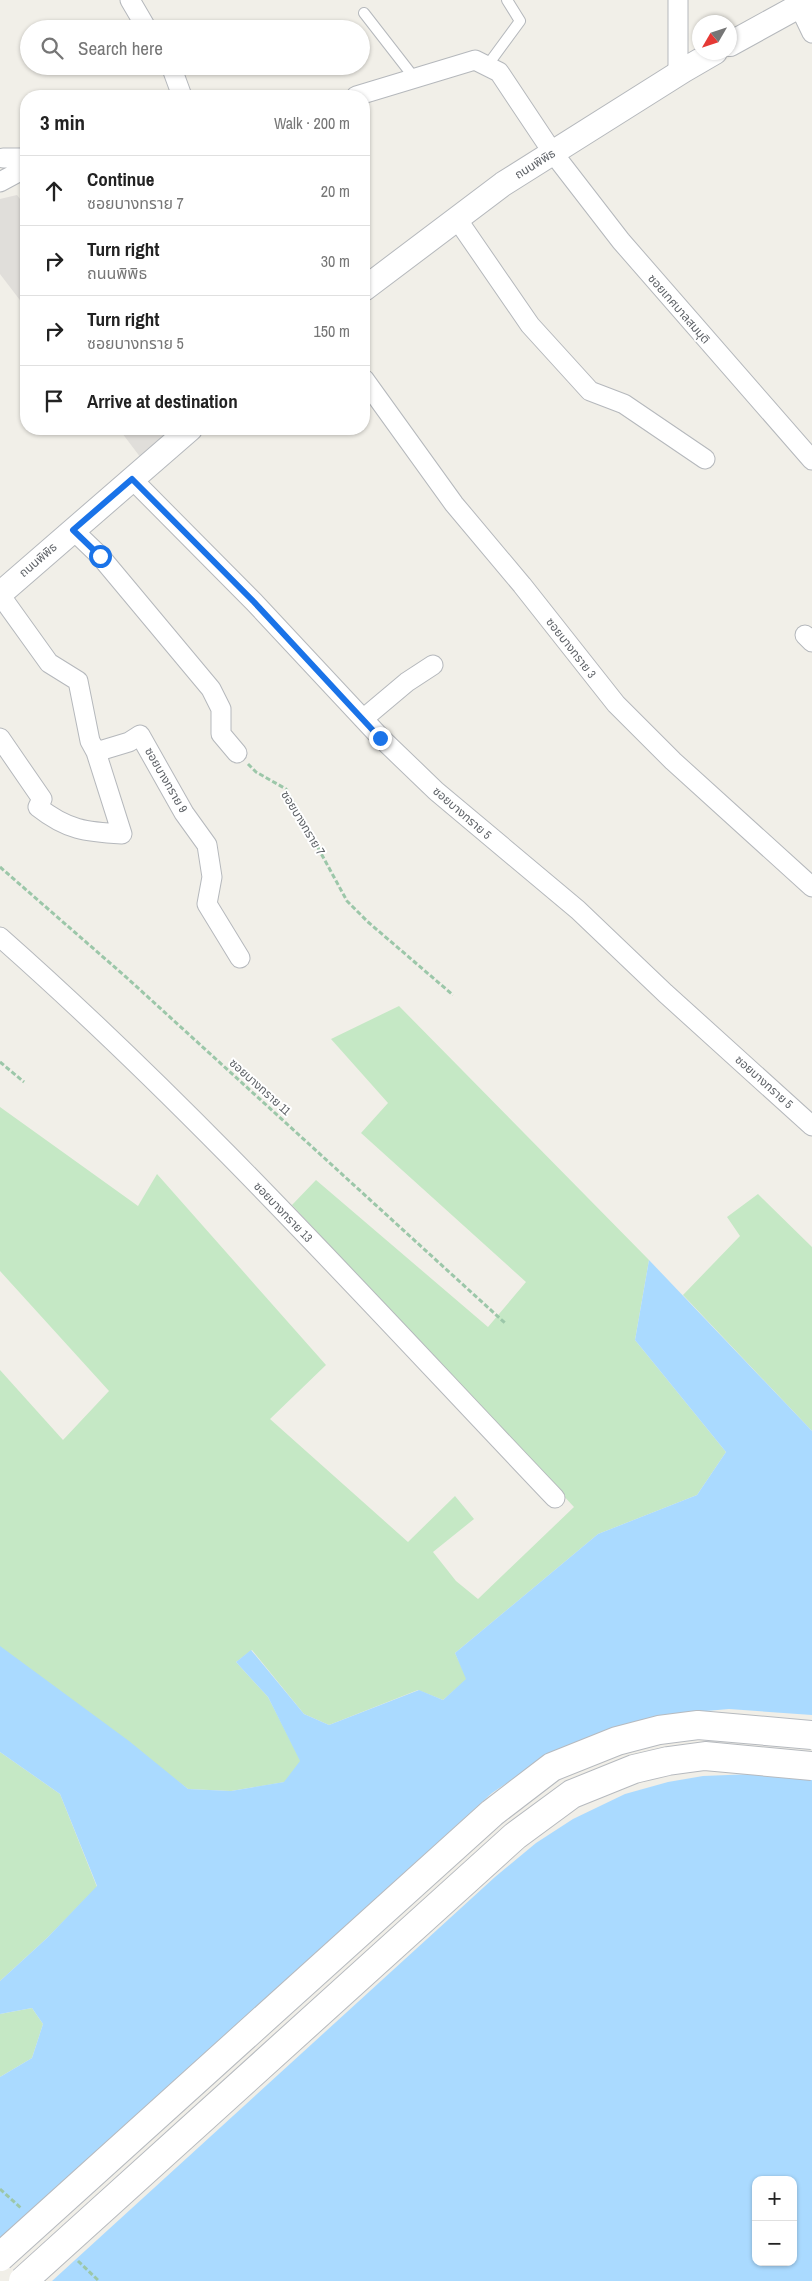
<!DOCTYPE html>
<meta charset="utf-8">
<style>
:root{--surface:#fff;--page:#f2f2f2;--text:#222;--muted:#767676;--line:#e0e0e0}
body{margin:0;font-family:"Archivo Narrow","Noto Sans Thai",sans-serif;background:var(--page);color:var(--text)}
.controls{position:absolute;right:15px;bottom:15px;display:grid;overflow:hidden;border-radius:10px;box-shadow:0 1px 4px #0004}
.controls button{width:45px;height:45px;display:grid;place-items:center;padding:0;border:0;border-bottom:1px solid var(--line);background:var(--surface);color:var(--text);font:25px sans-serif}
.compass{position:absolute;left:692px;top:15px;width:45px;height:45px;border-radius:50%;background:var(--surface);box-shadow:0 1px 4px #0004;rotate:231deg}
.stop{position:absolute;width:15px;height:15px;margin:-11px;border:4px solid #1a73e8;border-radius:50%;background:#fff}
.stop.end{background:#1a73e8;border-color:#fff;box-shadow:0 1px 5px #0008}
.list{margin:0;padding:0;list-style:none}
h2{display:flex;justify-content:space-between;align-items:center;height:65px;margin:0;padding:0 20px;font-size:21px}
h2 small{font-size:16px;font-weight:400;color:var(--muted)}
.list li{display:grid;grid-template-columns:32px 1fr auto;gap:15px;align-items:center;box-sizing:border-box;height:70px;padding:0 20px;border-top:1px solid var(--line)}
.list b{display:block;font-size:19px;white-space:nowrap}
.list p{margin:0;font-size:16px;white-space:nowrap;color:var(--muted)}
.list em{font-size:16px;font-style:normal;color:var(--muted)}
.icon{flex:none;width:28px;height:28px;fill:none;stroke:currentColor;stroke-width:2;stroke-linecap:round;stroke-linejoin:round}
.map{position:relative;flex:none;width:812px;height:2281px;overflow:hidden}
.search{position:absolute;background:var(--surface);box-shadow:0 1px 4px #0004;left:20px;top:20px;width:350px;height:55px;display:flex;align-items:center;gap:12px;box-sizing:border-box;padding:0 18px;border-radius:28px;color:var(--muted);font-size:19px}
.panel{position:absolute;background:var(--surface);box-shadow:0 1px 4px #0004;left:20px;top:90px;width:350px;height:345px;border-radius:20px}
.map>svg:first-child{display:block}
</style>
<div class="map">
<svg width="812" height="2281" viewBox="0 0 812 2281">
<rect width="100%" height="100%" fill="#f1efe8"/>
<path fill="#e0deda" d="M 17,195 L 26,207 L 26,308 L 0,274 L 0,199 Z
M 119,429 L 190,429 L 147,466 Z"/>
<path fill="#c5e8c5" d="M 399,1006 L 649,1260 L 635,1340 L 726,1452 L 697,1495 L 598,1534 L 455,1653 L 467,1679 L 443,1700 L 418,1690 L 329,1725 L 304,1714 L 252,1650 L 236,1662 L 268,1697 L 301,1761 L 285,1782 L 231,1791 L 188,1789 L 0,1647 L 0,1370 L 63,1440 L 109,1391 L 0,1271 L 0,1107 L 138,1206 L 157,1174 L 326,1365 L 270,1419 L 408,1542 L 455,1496 L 474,1519 L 433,1552 L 456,1581 L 478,1599 L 574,1507 L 292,1205 L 316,1180 L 488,1327 L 526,1282 L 361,1133 L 388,1103 L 331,1039 Z
M 758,1194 L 812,1247 L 812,1431 L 683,1295 L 740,1236 L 727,1217 Z
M 0,1752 L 60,1794 L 97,1887 L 47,1938 L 0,1981 Z
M 32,2008 L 43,2024 L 32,2058 L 0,2077 L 0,2014 Z"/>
<path fill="#aadaff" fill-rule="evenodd" d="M 649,1260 L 812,1431 L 812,2281 L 0,2281 L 0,2077 L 32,2058 L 43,2024 L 32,2008 L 0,2014 L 0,1981 L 47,1938 L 97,1886 L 60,1794 L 0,1752 L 0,1646 L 129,1741 L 188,1789 L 231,1791 L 284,1782 L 300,1761 L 268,1697 L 236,1662 L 251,1650 L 304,1714 L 329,1725 L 419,1690 L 443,1700 L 466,1679 L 455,1653 L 598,1534 L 697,1495 L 726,1452 L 635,1340 ZM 756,2180 L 793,2180 L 793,2262 L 756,2262 Z"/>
<path fill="#f1efe8" d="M 729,1709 L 812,1715 L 812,1779 L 753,1774 L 703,1776 L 668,1782 L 625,1794 L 573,1819 L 536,1843 L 495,1877 L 52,2281 L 0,2281 L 0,2239 L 492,1793 L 526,1770 L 622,1726 L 672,1714 Z"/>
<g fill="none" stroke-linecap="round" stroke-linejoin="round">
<g stroke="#b5b8bc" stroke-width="12">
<path id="service" d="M 364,13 L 416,80
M 487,66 L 520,21 L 507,0"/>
</g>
<g stroke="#b5b8bc" stroke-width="21">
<path id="minor" d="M 130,0 L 147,29
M 678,0 L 678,73
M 799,6 L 812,33
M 171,66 L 182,96
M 356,96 L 475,60 L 499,72 L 553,153 L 621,241 L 812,460
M 3,158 L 26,158
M 0,182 L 26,168
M 457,219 L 530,325 L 590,391 L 624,404 L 705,459
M 364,379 L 454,504 L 522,585 L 616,704 L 673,761 L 812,887
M 132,479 L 254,602 L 381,738 L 436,791 L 578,910 L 665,993 L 812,1126
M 73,530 L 100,556 L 211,689 L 221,709 L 221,734 L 237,753
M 0,600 L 6,603 L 49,663 L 78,681 L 90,741 L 96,752 L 129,742 L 140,735 L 184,813 L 207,845 L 212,877 L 207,904 L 240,958
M 805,635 L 812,642
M 363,719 L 407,682 L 433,665
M 0,738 L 42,799 L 38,807 C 67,830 86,832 122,834 L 96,752
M 0,937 C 197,1111 374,1308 555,1498"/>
</g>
<g stroke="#b5b8bc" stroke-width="26">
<path id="tertiary" d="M 730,44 L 810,0
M 364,289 L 503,184 L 684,70 L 715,52
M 0,594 L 190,429"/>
</g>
<path stroke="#9cc7a9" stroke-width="3" stroke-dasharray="5 2.5" stroke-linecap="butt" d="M 248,764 L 256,772 L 286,789 L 347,901 L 368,922 L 453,995
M 0,867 L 126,977 L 505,1323
M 0,1062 L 24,1082
M 0,2189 L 22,2209
M 78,2261 L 99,2281"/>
<use href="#service" stroke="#fff" stroke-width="10"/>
<use href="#minor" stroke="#fff" stroke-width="19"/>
<use href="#tertiary" stroke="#fff" stroke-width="24"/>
<g stroke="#b6babf" stroke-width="30" stroke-linecap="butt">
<path id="secondary-bridge" d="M 0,2257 L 492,1813 L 552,1767 L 617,1741 L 659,1730 L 698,1725 L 812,1735
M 23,2281 L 515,1836 L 572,1794 L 634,1769 L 668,1761 L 705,1756 L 812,1766"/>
</g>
<use href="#secondary-bridge" stroke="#fff" stroke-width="28"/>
</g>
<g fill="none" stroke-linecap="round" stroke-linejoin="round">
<path stroke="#1a73e8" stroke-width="6" d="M 100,556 L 73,530 L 132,479 L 254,602 L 380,738"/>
</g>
<g text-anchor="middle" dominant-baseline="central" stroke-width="4" stroke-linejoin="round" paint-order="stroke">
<g font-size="12" fill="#5f6368" stroke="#fff">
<text transform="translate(535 164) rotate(-32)">ถนนพิพิธ</text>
<text transform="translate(679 309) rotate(49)">ซอยเทศบาลสมมุติ</text>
<text transform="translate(38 560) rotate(-41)">ถนนพิพิธ</text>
<text transform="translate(571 648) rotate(52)">ซอยบางทราย 3</text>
<text transform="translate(166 780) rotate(60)">ซอยบางทราย 9</text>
<text transform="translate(462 813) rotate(41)">ซอยบางทราย 5</text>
<text transform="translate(303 823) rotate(59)">ซอยบางทราย 7</text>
<text transform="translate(764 1082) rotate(42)">ซอยบางทราย 5</text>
<text transform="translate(260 1087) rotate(42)">ซอยบางทราย 11</text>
<text transform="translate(283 1212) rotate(46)">ซอยบางทราย 13</text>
</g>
</g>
</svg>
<div class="controls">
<button>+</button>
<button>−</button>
</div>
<svg class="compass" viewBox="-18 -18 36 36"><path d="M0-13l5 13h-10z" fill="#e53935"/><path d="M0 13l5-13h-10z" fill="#767676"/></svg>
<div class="stop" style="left:100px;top:556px"></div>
<div class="stop end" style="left:380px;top:738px"></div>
<div class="search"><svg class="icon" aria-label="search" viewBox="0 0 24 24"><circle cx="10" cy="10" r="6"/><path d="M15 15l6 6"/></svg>Search here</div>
<section class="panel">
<h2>3 min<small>Walk · 200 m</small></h2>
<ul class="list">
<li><svg class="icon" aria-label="ahead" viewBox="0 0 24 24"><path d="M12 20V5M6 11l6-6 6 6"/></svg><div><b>Continue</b><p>ซอยบางทราย 7</p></div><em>20 m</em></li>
<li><svg class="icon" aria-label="right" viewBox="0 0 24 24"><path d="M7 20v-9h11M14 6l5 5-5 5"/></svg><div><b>Turn right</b><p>ถนนพิพิธ</p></div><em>30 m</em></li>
<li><svg class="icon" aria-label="right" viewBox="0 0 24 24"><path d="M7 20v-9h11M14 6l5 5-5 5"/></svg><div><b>Turn right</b><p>ซอยบางทราย 5</p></div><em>150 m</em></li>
<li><svg class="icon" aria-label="arrive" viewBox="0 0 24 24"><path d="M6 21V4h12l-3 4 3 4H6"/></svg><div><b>Arrive at destination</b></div></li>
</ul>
</section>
</div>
